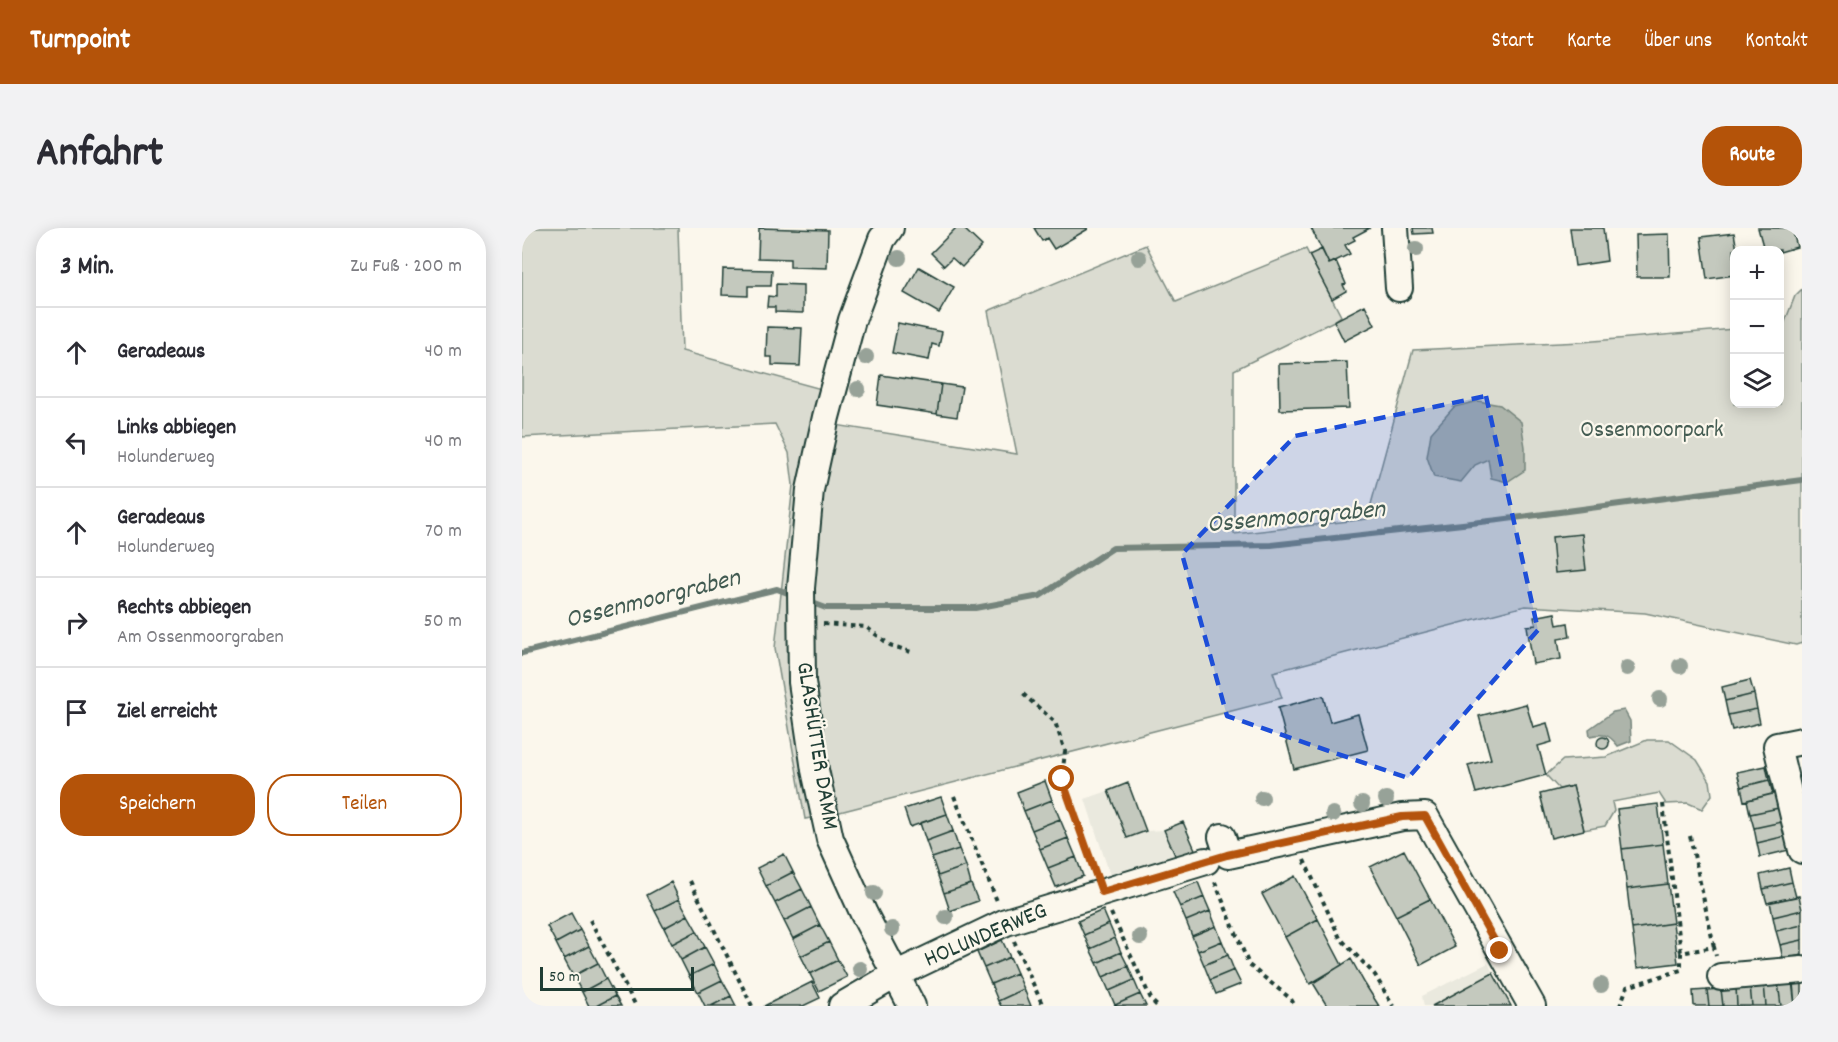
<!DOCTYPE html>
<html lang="de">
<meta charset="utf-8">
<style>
:root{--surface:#fff;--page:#f2f2f3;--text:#2b2b33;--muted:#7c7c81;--line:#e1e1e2;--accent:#b45309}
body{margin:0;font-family:Dekko,sans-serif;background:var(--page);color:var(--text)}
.controls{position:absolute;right:18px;top:18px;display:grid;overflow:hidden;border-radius:12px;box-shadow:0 3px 15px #0003}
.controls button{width:54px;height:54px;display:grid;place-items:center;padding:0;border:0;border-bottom:2px solid var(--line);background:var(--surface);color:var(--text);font:30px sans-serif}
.scale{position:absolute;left:18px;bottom:15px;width:154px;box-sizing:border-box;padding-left:6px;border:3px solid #1f3d34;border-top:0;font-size:16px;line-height:21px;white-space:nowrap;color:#1f3d34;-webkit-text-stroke:4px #fbf7ec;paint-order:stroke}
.stop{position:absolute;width:18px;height:18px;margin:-14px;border:4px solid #b45309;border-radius:50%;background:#fff}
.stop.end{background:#b45309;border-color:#fff;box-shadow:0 2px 6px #0008}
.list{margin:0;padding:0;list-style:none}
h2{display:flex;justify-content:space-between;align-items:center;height:78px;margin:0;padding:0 24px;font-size:26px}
h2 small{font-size:20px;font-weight:400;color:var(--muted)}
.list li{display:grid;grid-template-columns:39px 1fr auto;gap:18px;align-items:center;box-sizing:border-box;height:90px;padding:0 24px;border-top:2px solid var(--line)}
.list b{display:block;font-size:22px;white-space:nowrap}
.list p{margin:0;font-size:20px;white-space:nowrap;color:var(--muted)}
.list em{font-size:20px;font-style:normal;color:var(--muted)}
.actions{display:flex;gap:12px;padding:18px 24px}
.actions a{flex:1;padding:14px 0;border:2px solid var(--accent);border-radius:24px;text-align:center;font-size:21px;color:var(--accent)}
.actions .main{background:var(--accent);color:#fff}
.icon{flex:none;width:33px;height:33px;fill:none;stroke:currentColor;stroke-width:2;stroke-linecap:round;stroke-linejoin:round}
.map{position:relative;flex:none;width:1280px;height:778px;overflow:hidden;border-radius:24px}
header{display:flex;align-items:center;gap:36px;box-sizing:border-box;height:84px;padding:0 30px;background:var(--accent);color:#fff}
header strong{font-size:28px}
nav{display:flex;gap:33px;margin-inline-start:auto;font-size:21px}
.intro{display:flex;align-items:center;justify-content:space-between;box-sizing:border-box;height:144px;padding:0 36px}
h1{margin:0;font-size:42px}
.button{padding:15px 27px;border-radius:24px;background:var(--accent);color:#fff;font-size:21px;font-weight:700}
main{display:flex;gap:36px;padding:0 36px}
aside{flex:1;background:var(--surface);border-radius:24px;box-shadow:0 3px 15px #0003}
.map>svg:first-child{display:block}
</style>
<header>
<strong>Turnpoint</strong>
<nav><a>Start</a><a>Karte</a><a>Über uns</a><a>Kontakt</a></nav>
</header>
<div class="intro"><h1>Anfahrt</h1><a class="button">Route</a></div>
<main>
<aside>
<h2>3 Min.<small>Zu Fuß · 200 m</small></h2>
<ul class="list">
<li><svg class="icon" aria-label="ahead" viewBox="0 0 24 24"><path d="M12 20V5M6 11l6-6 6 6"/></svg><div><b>Geradeaus</b></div><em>40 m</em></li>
<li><svg class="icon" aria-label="left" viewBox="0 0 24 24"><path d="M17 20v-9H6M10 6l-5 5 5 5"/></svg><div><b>Links abbiegen</b><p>Holunderweg</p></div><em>40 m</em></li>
<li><svg class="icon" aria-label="ahead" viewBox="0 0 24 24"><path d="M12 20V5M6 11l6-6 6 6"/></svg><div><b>Geradeaus</b><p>Holunderweg</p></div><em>70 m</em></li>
<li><svg class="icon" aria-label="right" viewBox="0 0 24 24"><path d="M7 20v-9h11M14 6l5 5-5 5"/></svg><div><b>Rechts abbiegen</b><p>Am Ossenmoorgraben</p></div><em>50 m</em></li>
<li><svg class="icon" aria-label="arrive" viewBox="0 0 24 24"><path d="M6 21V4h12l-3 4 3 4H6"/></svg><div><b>Ziel erreicht</b></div></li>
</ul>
<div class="actions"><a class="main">Speichern</a><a>Teilen</a></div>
</aside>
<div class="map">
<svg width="1280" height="778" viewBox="0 0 1280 778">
<rect width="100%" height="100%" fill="#fbf7ec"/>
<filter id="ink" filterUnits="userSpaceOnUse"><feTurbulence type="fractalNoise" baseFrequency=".0167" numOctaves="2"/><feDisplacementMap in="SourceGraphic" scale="12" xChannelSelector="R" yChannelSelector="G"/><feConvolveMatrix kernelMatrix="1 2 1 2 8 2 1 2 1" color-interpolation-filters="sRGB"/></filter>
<g filter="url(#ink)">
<path fill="#eae9de" d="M 586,563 L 605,610 L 624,603 L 642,602 L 656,634 L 590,653 L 563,571 Z
M 966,735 L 971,745 L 910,778 L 902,778 L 900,768 Z"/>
<path fill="#dbdcd1" stroke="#7d8c82" stroke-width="1.5" d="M 0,0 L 156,0 L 160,123 L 314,165 L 307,196 L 495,226 L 466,83 L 624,17 L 654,74 L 784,21 L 819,88 L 812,93 L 712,142 L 712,306 L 845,291 L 891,122 L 1060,114 L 1212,101 L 1212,176 L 1258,176 L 1258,97 L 1262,96 L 1273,68 L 1280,61 L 1280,415 L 1274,417 L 1123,385 L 1003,378 L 751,444 L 760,470 L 310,586 L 283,591 L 253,420 L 271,257 L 267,225 L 253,196 L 0,209 Z
M 1125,512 L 1147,512 L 1175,532 L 1188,553 L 1190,567 L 1180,581 L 1166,575 L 1144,576 L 1137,565 L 1090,574 L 1092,583 L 1083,598 L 1062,602 L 1051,558 L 1037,561 L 1024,547 L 1041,532 L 1084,529 Z"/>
<path fill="#adb4aa" stroke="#74847b" stroke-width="1.5" d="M 956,173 L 978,177 L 999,194 L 1003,219 L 1003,242 L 985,254 L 969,250 L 966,231 L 953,237 L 939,254 L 912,249 L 905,229 L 909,205 L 932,179 Z
M 1102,482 L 1108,493 L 1109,513 L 1096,518 C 1087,506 1082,505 1068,508 L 1067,501 L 1091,484 Z"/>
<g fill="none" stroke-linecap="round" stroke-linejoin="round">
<path stroke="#74847b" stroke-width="6" d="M 285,373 L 304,380 L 453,380 L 518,368 L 591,320 L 749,317 L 977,292 L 1280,252
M 0,425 L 255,361 L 271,367"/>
</g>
<path fill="#c4c9be" stroke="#1f3d34" stroke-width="1.5" d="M 237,0 L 306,2 L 305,40 L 268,39 L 268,31 L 236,30 Z
M 434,0 L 441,0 L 460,18 L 440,39 L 430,30 L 422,38 L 409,25 Z
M 512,0 L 565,0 L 566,1 L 532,21 L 525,10 L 520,13 Z
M 789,0 L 848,0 L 831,9 L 833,12 L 823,17 L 828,26 L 807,36 Z
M 891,0 L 910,0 L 911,5 L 892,6 Z
M 1048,0 L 1081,0 L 1085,33 L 1053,38 Z
M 1236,0 L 1270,0 L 1275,19 L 1258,24 L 1258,22 L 1242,22 Z
M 1212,5 L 1215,22 L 1212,22 L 1212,47 L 1185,51 L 1179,9 Z
M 1147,6 L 1148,49 L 1115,49 L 1114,7 Z
M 800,21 L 807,36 L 814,33 L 824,56 L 821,57 L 824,63 L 810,71 L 787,27 Z
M 397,39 L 432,59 L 417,85 L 382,65 Z
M 201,41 L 250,42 L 249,58 L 226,58 L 226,68 L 200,67 Z
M 254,56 L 281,57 L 281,85 L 253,84 L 253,79 L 245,79 L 246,68 L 254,69 Z
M 843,77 L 853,97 L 822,113 L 812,93 Z
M 376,95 L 420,104 L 417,118 L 410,116 L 407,132 L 370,125 Z
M 245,99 L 280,100 L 278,138 L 250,137 L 250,129 L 244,129 Z
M 825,134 L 827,180 L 758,182 L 757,136 Z
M 359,147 L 419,156 L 415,186 L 355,177 Z
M 419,156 L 440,159 L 435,189 L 415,186 Z
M 1060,306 L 1064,342 L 1033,345 L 1030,309 Z
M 1033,385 L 1035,397 L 1046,395 L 1048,409 L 1036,411 L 1039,431 L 1011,436 L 1005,398 L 1014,397 L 1012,389 Z
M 1228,452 L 1232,466 L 1203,473 L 1200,459 Z
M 1232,466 L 1235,481 L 1206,487 L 1203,473 Z
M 801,468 L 808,494 L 836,486 L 846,522 L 772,541 L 756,480 Z
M 1004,476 L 1011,499 L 1025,495 L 1030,514 L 1016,518 L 1024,547 L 954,565 L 946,537 L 969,531 L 957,488 Z
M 1235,481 L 1238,495 L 1210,502 L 1206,487 Z
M1075 515a6 6 0 1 1 12 0a6 6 0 1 1-12 0Z
M 1244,538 L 1247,552 L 1219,559 L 1215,544 Z
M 1247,552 L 1251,566 L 1222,573 L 1219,559 Z
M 523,553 L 530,572 L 502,583 L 495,564 Z
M 606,555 L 624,603 L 605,610 L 586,563 Z
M 1051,558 L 1062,602 L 1029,610 L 1018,566 Z
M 1254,565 L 1257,580 L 1228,586 L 1225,572 Z
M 419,569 L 425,586 L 388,599 L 382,581 Z
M 530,572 L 538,591 L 510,602 L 502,583 Z
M 1136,576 L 1141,616 L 1100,621 L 1095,581 Z
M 1257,580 L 1260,594 L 1232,600 L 1228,586 Z
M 425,586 L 431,603 L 404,613 L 398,595 Z
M 538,591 L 546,610 L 518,621 L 510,602 Z
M 661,594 L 675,626 L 656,634 L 642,602 Z
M 1260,594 L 1264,608 L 1235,615 L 1232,600 Z
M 431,603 L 437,621 L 410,630 L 404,613 Z
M 1264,608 L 1267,622 L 1238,629 L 1235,615 Z
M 546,610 L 554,629 L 526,640 L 518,621 Z
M 1141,616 L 1146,656 L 1105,661 L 1100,621 Z
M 437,621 L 444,638 L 416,648 L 410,630 Z
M 882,622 L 908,671 L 874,688 L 848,639 Z
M 262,626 L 271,644 L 244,658 L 235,640 Z
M 554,629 L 561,648 L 534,659 L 526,640 Z
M 444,638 L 449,656 L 422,665 L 416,648 Z
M 1267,640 L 1270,654 L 1241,661 L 1238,647 Z
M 271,644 L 280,661 L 253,675 L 244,658 Z
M 773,648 L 796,691 L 763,709 L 740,666 Z
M 149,654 L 157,671 L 133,683 L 125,667 Z
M 676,654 L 682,669 L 658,679 L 651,664 Z
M 1270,654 L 1274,669 L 1245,675 L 1241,661 Z
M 449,656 L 456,673 L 428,683 L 422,665 Z
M 1146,656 L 1151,695 L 1110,701 L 1105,661 Z
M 280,661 L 289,679 L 262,693 L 253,675 Z
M 1277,668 L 1280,682 L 1251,689 L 1248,674 Z
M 682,669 L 688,683 L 664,693 L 658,679 Z
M 157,671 L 166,687 L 142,700 L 133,683 Z
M 908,671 L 933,719 L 899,737 L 874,688 Z
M 289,679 L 298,697 L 271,711 L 262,693 Z
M 581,682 L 587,696 L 562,707 L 556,693 Z
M 1280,682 L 1280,697 L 1254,703 L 1251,689 Z
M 688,683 L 694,698 L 670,708 L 664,693 Z
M 49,685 L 58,702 L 34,715 L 25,698 Z
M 166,687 L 175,703 L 150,716 L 142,700 Z
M 796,691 L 820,737 L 788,756 L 763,709 Z
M 1151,695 L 1156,735 L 1115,740 L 1110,701 Z
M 587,696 L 593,710 L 568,721 L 562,707 Z
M 298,697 L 307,714 L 279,728 L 271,711 Z
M 1280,697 L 1280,712 L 1258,717 L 1254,703 Z
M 694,698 L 700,713 L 676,723 L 670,708 Z
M 58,702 L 67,718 L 42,731 L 34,715 Z
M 175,703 L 183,719 L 159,732 L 150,716 Z
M 593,710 L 599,724 L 575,735 L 568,721 Z
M 480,712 L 488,729 L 462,740 L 455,724 Z
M 1280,712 L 1280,727 L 1261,731 L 1258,717 Z
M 700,713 L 706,727 L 682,737 L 676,723 Z
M 307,714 L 316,732 L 288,746 L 279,728 Z
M 67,718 L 76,735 L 51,748 L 42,731 Z
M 183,719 L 192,736 L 167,748 L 159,732 Z
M 599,724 L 606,738 L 581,749 L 575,735 Z
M 706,727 L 712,742 L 688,752 L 682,737 Z
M 488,729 L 495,745 L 469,756 L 462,740 Z
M 829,731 L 843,756 L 857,778 L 805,778 L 791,755 Z
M 316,732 L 325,749 L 297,763 L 288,746 Z
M 76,735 L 84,751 L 60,764 L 51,748 Z
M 192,736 L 200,752 L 176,764 L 167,748 Z
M 606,738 L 612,752 L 587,763 L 581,749 Z
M 712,742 L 719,756 L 694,766 L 688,752 Z
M 495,745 L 502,761 L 476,773 L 469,756 Z
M 971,745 L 989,778 L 910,778 Z
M 84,751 L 93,768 L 74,778 L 67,778 L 60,764 Z
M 200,752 L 209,768 L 189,778 L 183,778 L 176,764 Z
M 612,752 L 618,766 L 593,777 L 587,763 Z
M 1270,753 L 1273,778 L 1259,778 L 1256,754 Z
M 290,754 L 298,770 L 281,778 L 242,778 Z
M 1256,754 L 1259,778 L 1244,778 L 1242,756 Z
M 1280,754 L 1280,778 L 1273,778 L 1271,755 Z
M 1242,756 L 1244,778 L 1230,778 L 1228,758 Z
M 1228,758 L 1230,778 L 1215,778 L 1214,759 Z
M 1214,759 L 1215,778 L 1201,778 L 1199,761 Z
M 502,761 L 509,778 L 479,778 L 476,773 Z
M 1199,761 L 1201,778 L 1187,778 L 1185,762 Z
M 1185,762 L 1187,778 L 1172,778 L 1171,763 Z
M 618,766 L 624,778 L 594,778 L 593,777 Z
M 93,768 L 99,778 L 74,778 Z
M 209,768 L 214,778 L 189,778 Z"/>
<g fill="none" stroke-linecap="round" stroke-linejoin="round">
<g stroke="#1f3d34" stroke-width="30">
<path id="minor" d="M 368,0 L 360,11 L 330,92 L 304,189 L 288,262 L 279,360 L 280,454 L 293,542 L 308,611 L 342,686 L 390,778
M 873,0 L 877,60
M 1280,513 L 1255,518 L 1280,622
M 700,609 L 706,627 L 880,589 L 903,588 L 1010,778
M 1199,749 L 1280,742
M 320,778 L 373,747 L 484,694 L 684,633"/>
</g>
<path stroke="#1f3d34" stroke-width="4" stroke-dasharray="4.5 4.5" stroke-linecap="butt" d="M 301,396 L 344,399 L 368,417 L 389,424
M 501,466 L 533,494 L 543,523 L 540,551 L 573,645
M 432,568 L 475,673
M 1141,576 L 1159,725
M 1168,608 L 1192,719
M 782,632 L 818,710 L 853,747 L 871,778
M 168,653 L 230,778
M 693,654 L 727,737 L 769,771 L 773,778
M 589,685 L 630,773 L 635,778
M 68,692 L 114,778
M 492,713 L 521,778
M 1098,778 L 1105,759 L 1159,742 L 1159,725 L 1192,719 L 1194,728"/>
<use href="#minor" stroke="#fbf7ec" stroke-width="26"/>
</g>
<g fill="#97a298">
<circle cx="894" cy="21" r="8"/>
<circle cx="377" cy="30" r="8"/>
<circle cx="617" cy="30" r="8"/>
<circle cx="344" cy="129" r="8"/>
<circle cx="336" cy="161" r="8"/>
<circle cx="1158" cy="438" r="8"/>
<circle cx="1105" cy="440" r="8"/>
<circle cx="1138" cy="471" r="8"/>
<circle cx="740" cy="570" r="8"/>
<circle cx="864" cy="571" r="8"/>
<circle cx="840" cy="576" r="8"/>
<circle cx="811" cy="586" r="8"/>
<circle cx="352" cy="665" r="8"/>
<circle cx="424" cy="689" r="8"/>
<circle cx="370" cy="701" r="8"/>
<circle cx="618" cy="709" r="8"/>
<circle cx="338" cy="741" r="8"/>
<circle cx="1079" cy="757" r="8"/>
</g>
</g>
<g fill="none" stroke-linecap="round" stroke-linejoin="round" filter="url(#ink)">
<path stroke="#b45309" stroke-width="8" d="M 540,551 L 580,664 L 705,627 L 880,589 L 903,588 L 978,723"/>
</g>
<path fill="#1d4ed8" fill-opacity="0.2" stroke="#1d4ed8" stroke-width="4.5" stroke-dasharray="12 8" stroke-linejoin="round" d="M 964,168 L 1016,402 L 886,550 L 705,488 L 660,326 L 773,208 Z"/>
<g text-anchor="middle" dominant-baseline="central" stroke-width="4.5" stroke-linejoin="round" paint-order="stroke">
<g font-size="24" fill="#455d53" stroke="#fbf7ec">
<text x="1130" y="203">Ossenmoorpark</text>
</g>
<g font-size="24" fill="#1f3d34" stroke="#fbf7ec">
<text transform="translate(294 518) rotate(81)">GLASHÜTTER DAMM</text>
<text transform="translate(464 708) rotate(-23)">HOLUNDERWEG</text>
</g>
<g font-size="26" font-style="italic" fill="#425b52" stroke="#fbf7ec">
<text transform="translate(774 290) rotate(-5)">Ossenmoorgraben</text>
<text transform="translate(131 372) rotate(-14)">Ossenmoorgraben</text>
</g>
</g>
</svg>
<div class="controls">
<button>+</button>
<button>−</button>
<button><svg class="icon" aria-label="layers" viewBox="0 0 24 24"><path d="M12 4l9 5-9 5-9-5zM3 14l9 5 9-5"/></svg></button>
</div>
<div class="scale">50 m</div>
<div class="stop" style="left:540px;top:551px"></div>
<div class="stop end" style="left:978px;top:723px"></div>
</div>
</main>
